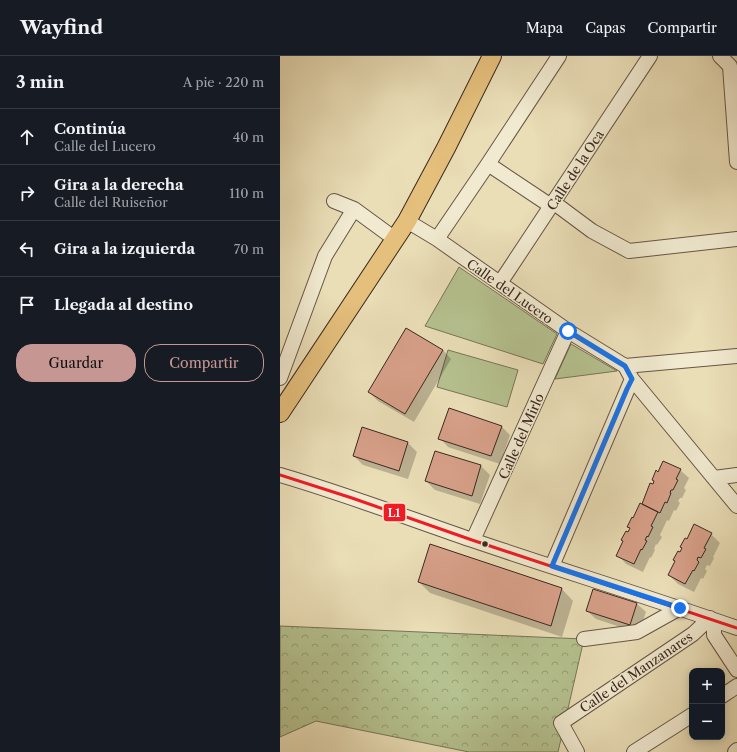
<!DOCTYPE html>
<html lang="es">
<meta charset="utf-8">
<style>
:root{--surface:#171b24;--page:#20242c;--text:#f1f3f6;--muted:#9ea1a6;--line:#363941;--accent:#c59692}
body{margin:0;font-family:"Libre Caslon Text",serif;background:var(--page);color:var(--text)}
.controls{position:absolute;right:12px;bottom:12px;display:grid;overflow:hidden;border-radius:8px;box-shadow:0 2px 10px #0003}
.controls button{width:36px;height:36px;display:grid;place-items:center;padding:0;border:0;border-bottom:1px solid var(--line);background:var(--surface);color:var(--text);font:20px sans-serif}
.stop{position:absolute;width:12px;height:12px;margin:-9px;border:3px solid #1a73e8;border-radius:50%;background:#fff}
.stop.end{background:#1a73e8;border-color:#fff;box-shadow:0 1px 4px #0008}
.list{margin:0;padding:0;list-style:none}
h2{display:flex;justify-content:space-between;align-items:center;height:52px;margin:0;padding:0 16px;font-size:17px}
h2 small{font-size:13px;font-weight:400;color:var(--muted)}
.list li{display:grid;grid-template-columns:26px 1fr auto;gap:12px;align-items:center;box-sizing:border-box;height:56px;padding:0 16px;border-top:1px solid var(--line)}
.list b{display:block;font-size:15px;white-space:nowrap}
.list p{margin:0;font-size:13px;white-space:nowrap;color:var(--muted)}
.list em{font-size:13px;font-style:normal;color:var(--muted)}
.actions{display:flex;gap:8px;padding:12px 16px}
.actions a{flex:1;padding:9px 0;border:1px solid var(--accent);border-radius:16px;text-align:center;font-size:14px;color:var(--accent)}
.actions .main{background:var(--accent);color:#111}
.icon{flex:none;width:22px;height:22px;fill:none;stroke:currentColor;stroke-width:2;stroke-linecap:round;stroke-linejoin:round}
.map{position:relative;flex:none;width:457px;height:696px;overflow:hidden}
header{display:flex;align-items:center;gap:24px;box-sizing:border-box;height:56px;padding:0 20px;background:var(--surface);border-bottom:1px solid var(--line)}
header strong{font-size:19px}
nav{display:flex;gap:22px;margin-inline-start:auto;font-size:14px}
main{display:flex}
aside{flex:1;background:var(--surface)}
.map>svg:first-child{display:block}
</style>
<header>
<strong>Wayfind</strong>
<nav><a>Mapa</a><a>Capas</a><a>Compartir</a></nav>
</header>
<main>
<aside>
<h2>3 min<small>A pie · 220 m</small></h2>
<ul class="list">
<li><svg class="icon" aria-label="ahead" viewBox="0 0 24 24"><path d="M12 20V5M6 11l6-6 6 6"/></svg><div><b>Continúa</b><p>Calle del Lucero</p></div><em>40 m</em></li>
<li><svg class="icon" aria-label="right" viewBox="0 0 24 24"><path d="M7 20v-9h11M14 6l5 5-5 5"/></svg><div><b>Gira a la derecha</b><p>Calle del Ruiseñor</p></div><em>110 m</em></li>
<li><svg class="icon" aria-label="left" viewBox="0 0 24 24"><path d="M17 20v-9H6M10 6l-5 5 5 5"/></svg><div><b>Gira a la izquierda</b></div><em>70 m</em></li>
<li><svg class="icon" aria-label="arrive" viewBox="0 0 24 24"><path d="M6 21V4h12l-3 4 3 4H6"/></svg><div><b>Llegada al destino</b></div></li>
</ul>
<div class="actions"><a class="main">Guardar</a><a>Compartir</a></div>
</aside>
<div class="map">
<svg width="457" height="696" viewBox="0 0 457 696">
<defs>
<pattern id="forest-crowns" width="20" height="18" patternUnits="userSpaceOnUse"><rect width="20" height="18" fill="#b5c18f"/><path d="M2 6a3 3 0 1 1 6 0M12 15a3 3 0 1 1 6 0" fill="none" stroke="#949d74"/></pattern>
</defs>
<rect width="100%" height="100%" fill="#eadeb7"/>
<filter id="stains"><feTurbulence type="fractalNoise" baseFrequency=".005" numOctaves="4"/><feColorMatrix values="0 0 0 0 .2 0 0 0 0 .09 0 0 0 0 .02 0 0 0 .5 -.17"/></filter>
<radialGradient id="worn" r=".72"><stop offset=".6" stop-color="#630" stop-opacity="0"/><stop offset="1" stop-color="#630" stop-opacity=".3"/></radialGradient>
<path fill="url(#forest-crowns)" stroke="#787458" d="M 0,570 L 304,583 L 278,696 L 189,696 L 36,665 L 0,681 Z"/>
<path fill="#b5c18f" stroke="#787458" d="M 179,211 L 277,278 L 263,308 L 145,270 Z
M 291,288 L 337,315 L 275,323 Z
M 168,294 L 238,314 L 227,351 L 157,331 Z"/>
<path fill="#0003" d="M 163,294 L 171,303 L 134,366 L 98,345 L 89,336 Z
M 221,370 L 230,379 L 220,408 L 168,391 L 160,382 Z
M 83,373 L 128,387 L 137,396 L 128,423 L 83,409 L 74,400 Z
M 156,396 L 201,410 L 210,419 L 200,448 L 155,434 L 146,425 Z
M 400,414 L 409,422 L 404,432 L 406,434 L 402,442 L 400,442 L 398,445 L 400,447 L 396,455 L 394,454 L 389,465 L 387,464 L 380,479 L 382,481 L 377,489 L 376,488 L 374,493 L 375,494 L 371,502 L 370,501 L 363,516 L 346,508 L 338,499 L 351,473 L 348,471 L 363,450 L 375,426 L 373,424 L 378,417 Z
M 431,478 L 440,487 L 433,501 L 434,502 L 430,510 L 427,509 L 425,513 L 427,515 L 423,523 L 421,522 L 414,536 L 398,528 L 389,519 L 408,484 Z
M 151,489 L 282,533 L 293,545 L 282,581 L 150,537 L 139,526 Z
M 314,534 L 357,548 L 366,556 L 359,577 L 316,563 L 307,555 Z"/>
<path fill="#d7a089" stroke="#3b2820" d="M 126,272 L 163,294 L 125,358 L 88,336 Z
M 169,352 L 222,370 L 211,400 L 158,383 Z
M 82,371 L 128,386 L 119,415 L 73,400 Z
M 155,395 L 201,409 L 192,440 L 145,425 Z
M 383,405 L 401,413 L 396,423 L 398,424 L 393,434 L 391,434 L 390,437 L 391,437 L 387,447 L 385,446 L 380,457 L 362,448 L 370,427 L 373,428 L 374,425 L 372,424 L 376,414 L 378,416 Z
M 360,447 L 378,456 L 371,470 L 373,471 L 368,481 L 367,480 L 365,484 L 367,485 L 362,494 L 361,493 L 354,508 L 336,500 L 343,485 L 341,484 L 346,475 L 348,476 L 350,472 L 347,471 L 352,461 L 353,462 Z
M 414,468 L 432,477 L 424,492 L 426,493 L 421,502 L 418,501 L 417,504 L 419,506 L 414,515 L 413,514 L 405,528 L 388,519 L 395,505 L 393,504 L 398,495 L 400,496 L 402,492 L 400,491 L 405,482 L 407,483 Z
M 150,488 L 282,532 L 271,570 L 138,526 Z
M 313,533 L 357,547 L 350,569 L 306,555 Z"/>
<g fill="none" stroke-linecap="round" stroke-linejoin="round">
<g stroke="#675646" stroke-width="16">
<path id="minor" d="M 440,0 L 450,10 L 457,106
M 208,108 L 271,150
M 54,145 L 74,153 L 115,183
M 273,146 L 312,175 L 349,195 L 457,183
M 127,165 L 157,183 L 288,275 L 345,310 L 352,323 L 457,450
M 157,183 L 208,108 L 279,0
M 220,227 L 370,0
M 345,310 L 457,300
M 0,322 L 45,200 L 74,153
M 0,419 C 65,438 128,462 192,484 C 280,514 369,541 457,572
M 434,422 L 457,419
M 193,484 L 288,275
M 272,510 L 352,323
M 434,564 L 434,579 L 457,614
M 304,583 L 357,576 L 400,552
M 442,640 L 457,630
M 297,696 L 281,667 L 413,578 L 430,562
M 354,696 L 412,659
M 455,696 L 457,694"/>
</g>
<g stroke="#3b2820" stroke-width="20">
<path id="major" d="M 0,357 L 127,165 L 166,92 L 212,0"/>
</g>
<use href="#minor" stroke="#f1ead0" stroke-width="14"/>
<use href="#major" stroke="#e5bf7c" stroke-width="18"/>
<g stroke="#f1ead0" stroke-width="6">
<path id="bus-1" d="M 0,419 L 72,442 L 192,484 L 457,572"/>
</g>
<use href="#bus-1" stroke="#ee1c25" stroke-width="3"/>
</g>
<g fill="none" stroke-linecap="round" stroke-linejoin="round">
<path stroke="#1a73e8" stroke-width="5" d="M 288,275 L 345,310 L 352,323 L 347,333 L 272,510 L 400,552"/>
</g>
<circle fill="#3b2820" stroke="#f1ead0" stroke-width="1.5" cx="205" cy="488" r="3.5"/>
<g text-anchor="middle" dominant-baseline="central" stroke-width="3" stroke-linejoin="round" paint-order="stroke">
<g font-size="13" fill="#3b2820" stroke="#f1ead0">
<text transform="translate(295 114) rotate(-57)">Calle de la Oca</text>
<text transform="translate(230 235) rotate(35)">Calle del Lucero</text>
<text transform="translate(241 380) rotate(-66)">Calle del Mirlo</text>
<text transform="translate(356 616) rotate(-34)">Calle del Manzanares</text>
</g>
</g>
<rect stroke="#f1ead0" stroke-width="1.5" x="103" y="447" width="23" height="19" rx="4" fill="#ee1c25"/>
<g font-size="11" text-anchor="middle" font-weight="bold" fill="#fff">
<text x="114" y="461">L1</text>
</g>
<rect width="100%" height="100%" filter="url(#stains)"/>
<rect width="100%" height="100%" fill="url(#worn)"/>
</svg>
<div class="controls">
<button>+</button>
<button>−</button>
</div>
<div class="stop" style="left:288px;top:275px"></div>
<div class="stop end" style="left:400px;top:552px"></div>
</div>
</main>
